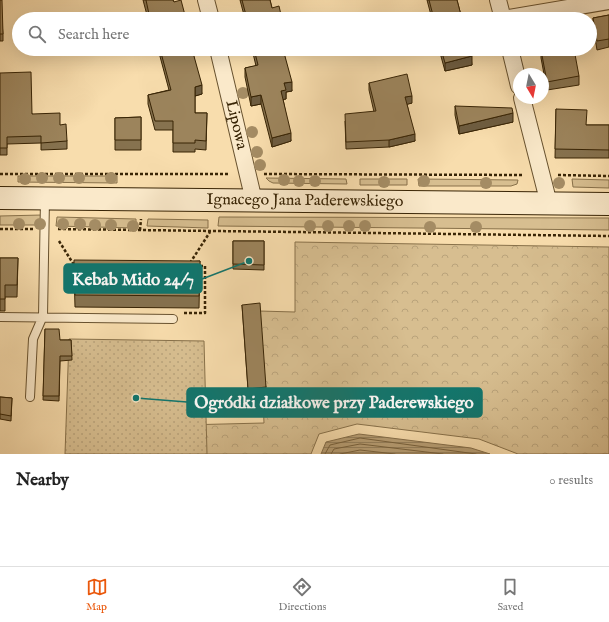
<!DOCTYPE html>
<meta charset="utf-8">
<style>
:root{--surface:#fff;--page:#f2f2f2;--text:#222;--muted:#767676;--line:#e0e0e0;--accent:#ea580c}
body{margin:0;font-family:"IM FELL English",serif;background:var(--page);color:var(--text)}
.compass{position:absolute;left:513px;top:68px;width:36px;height:36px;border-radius:50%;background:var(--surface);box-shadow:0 4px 16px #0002;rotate:170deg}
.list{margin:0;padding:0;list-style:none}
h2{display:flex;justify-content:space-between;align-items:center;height:52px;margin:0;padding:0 16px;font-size:17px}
h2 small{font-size:13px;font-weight:400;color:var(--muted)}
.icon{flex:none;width:22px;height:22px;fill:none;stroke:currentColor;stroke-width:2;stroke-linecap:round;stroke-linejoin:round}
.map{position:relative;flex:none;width:609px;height:454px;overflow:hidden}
.search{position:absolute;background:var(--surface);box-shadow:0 4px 16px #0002;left:12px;right:12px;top:12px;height:44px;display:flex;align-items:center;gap:10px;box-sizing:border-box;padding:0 14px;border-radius:22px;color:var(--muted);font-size:15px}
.sheet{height:112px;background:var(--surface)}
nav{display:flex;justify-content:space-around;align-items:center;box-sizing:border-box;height:56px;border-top:1px solid var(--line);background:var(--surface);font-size:11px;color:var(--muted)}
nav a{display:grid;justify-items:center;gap:2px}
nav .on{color:var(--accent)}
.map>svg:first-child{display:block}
</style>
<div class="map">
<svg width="609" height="454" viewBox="0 0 609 454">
<defs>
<pattern id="forest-crowns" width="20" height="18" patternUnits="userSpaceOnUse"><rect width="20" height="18" fill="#d7be90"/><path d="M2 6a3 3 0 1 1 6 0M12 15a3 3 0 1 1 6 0" fill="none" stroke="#b9a37b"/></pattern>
<pattern id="park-dots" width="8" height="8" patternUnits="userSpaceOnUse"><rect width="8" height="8" fill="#d7be90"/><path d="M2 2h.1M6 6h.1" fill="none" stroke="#b9a37b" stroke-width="1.8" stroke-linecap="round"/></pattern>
<pattern id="water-rules" width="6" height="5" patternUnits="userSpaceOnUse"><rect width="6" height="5" fill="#b79e74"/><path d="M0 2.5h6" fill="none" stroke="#96815d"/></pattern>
</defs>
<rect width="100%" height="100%" fill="#f8ddad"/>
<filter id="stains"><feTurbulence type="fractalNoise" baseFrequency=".005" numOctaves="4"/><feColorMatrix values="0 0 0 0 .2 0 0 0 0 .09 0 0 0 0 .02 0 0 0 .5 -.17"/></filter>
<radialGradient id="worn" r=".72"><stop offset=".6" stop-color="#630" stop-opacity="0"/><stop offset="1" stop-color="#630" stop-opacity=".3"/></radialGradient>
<path fill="#d7be90" stroke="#88714a" d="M 18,176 L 117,176 L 117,183 L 18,182 Z
M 266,178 L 346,179 L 347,184 L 273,183 L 269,181 Z
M 360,179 L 407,179 L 407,185 L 360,185 Z
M 418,179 L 518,180 L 517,184 L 511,186 L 419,186 Z
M 572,179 L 609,180 L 609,188 L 573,187 Z
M 42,215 L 42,225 L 0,225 L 0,216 Z
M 57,217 L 136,219 L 136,228 L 56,226 Z
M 219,217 L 609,218 L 609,230 L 218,226 Z
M 148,219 L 208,220 L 208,228 L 147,226 Z"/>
<path fill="url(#forest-crowns)" stroke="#88714a" d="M 295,242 L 609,247 L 609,454 L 518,454 L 479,439 L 357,424 L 319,434 L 311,454 L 184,454 L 183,425 L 264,423 L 259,311 L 295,312 Z"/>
<path fill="url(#park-dots)" stroke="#88714a" d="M 69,339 L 204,341 L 207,454 L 65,454 Z"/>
<path fill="url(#water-rules)" stroke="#846d48" d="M 359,434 L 471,448 L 490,454 L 321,454 L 326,442 Z"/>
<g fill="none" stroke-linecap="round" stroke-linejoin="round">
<path stroke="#78613c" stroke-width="1" d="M 325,454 L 330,445 L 360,438 L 476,454
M 331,454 L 334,449 L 360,444 L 443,454
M 340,454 L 360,450 L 395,454"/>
<g stroke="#68522f" stroke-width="10">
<path id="service" d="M 0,317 L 173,319
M 30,397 L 33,339 L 43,316 L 45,199"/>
</g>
<g stroke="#68522f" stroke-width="18">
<g id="minor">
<path d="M 206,0 L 211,19"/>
<path d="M 498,0 L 503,19"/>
<path d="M 503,19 L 609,1"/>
<path id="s1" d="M 218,49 L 254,201"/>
<path d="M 510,49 L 519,86"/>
<path d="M 522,98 L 549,204"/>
</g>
</g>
<g stroke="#382405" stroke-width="24">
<g id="secondary">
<path id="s2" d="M 0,198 L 609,204"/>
</g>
</g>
<path stroke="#382405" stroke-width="2.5" stroke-dasharray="3 2" stroke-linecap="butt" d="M 0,174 L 229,174
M 264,174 L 523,175
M 558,175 L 609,176
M 0,229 L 33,229
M 58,229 L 609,236
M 140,230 L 141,219
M 59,241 L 74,265 L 77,265
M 190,263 L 210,232
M 184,313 L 205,313 L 205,266 L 198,266"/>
<use href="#service" stroke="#fae9ca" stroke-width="8"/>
<use href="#minor" stroke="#fae9ca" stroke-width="16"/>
<use href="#secondary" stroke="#fae9ca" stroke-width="22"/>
</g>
<g fill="#a48c64">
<circle cx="243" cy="93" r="6"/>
<circle cx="252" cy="132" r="6"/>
<circle cx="257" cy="152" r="6"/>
<circle cx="260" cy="165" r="6"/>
<circle cx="42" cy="178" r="6"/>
<circle cx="59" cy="178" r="6"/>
<circle cx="79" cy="178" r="6"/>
<circle cx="111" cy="178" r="6"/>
<circle cx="25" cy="179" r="6"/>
<circle cx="284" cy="180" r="6"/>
<circle cx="299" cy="181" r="6"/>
<circle cx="315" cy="181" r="6"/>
<circle cx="424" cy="181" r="6"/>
<circle cx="384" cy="182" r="6"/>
<circle cx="486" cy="183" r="6"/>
<circle cx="559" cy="183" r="6"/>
<circle cx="19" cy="224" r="6"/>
<circle cx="40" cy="224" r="6"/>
<circle cx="63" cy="224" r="6"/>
<circle cx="80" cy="224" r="6"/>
<circle cx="95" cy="225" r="6"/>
<circle cx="111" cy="225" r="6"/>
<circle cx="133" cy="226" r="6"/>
<circle cx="310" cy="226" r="6"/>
<circle cx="328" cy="226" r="6"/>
<circle cx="349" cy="226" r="6"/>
<circle cx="365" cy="226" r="6"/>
<circle cx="430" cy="227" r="6"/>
<circle cx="476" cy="227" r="6"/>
</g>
<path fill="#86724f" stroke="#382405" d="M 0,0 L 3,34 L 3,41 L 0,41 Z
M 143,0 L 173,0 L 174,2 L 186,19 L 148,19 Z
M 240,0 L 270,0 L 272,8 L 282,19 L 245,19 Z
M 427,0 L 457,0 L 462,19 L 432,19 Z
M 609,15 L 609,47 L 597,50 L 593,26 L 593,18 Z
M 158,49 L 192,49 L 202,94 L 195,96 L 195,113 L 207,113 L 206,150 L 195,149 L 195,152 L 173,152 L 173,130 L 155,130 L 148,104 L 148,95 L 169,90 Z
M 252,49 L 283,49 L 292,91 L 286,92 L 286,99 L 283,99 L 291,141 L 272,147 L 261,104 L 251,106 L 245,77 L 245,68 L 256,66 Z
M 439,49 L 470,49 L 472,65 L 445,71 Z
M 541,50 L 579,76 L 579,85 L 547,90 L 541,58 Z
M 0,73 L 32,114 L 60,125 L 67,141 L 67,149 L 41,150 L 41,143 L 7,144 L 7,155 L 0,155 Z
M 369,83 L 412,103 L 407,104 L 415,141 L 389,147 L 346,149 L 345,121 L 374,112 L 369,90 Z
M 455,106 L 513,122 L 459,134 L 455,115 Z
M 556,109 L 586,125 L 609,125 L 609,158 L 555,158 Z
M 141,117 L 141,150 L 115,150 L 115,118 Z
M 233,241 L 264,241 L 264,270 L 233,269 Z
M 0,258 L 18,258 L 17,297 L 5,297 L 5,311 L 0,311 Z
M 200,261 L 199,308 L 75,307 L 74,272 Z
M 242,305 L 266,387 L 266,392 L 251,393 L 251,410 L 219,412 L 218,391 L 248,389 Z
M 45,329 L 60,340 L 71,340 L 72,360 L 60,361 L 59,401 L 43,400 Z
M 0,397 L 12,398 L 11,421 L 0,419 Z"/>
<path fill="#6d5c40" stroke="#382405" d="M 472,56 L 472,65 L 445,71 L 445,63 Z
M 292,82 L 292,91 L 286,92 L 286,99 L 281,100 L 281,91 L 284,83 Z
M 202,85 L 202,94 L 195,96 L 195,87 Z
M 261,95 L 261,104 L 251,106 L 251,97 Z
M 412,96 L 412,103 L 405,105 L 405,97 Z
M 513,113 L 513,122 L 459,134 L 459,126 Z
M 291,133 L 291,141 L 272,147 L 272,138 Z
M 415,134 L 415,141 L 389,147 L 389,140 Z"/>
<path fill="#9c845c" stroke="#382405" d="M 0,0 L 2,0 L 3,34 L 0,34 Z
M 146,0 L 173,0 L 174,2 L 181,0 L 186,19 L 150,19 Z
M 242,0 L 270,0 L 272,8 L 279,6 L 282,19 L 247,19 Z
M 429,0 L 457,0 L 462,19 L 434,19 Z
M 609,15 L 609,39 L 597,41 L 593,18 Z
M 160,49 L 192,49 L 202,85 L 195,87 L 195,113 L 207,113 L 206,141 L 195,140 L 195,143 L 173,143 L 173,121 L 155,121 L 148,95 L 171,90 Z
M 254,49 L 283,49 L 292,82 L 284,83 L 286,90 L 281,91 L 291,133 L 272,138 L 261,95 L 251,97 L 245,68 L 258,65 Z
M 441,49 L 470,49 L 472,56 L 445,63 Z
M 547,49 L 574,49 L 579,76 L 547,82 L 541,50 Z
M 31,72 L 32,114 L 60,113 L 60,125 L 66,124 L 67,141 L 41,143 L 41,136 L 7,137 L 7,148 L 0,148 L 0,73 Z
M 407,74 L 412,96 L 405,97 L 415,134 L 389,140 L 346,142 L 345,114 L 376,111 L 369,83 Z
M 455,106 L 512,108 L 513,113 L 459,126 Z
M 556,109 L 587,110 L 586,125 L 609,125 L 609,150 L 555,149 Z
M 141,117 L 141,140 L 115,140 L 115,118 Z
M 233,241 L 264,241 L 264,265 L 233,264 Z
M 0,258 L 18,258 L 17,285 L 5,285 L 5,299 L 0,299 Z
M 74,260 L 200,261 L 199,296 L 75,295 Z
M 260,303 L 266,387 L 248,389 L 242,305 Z
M 45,329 L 59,329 L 60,340 L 71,340 L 72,356 L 60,356 L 59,396 L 43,396 Z
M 0,397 L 12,398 L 11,416 L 0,414 Z"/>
<g text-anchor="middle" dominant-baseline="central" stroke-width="3.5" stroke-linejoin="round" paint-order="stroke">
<g font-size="16" fill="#382405" stroke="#fae9ca">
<text stroke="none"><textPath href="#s1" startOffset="78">Lipowa</textPath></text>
<text stroke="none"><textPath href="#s2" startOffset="305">Ignacego Jana Paderewskiego</textPath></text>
</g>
</g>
<path fill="none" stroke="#0f766e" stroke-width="1.5" d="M249 261L202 279M136 398L187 402"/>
<g fill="#0f766e" stroke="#fae9ca" stroke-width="1.5">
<circle cx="249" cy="261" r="4"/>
<circle cx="136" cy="398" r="4"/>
</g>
<g fill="#0f766e" stroke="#0f766e" stroke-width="1.5">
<rect x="64" y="264" width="138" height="29" rx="4"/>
<rect x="187" y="388" width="295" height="29" rx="4"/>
</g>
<g font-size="17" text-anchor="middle" font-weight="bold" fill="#fff">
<text x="133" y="285">Kebab Mido 24/7</text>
<text x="334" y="408">Ogródki działkowe przy Paderewskiego</text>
</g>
<rect width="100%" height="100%" filter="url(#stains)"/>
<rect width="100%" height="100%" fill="url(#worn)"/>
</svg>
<svg class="compass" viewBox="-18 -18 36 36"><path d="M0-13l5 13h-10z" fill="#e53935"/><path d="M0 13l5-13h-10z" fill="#767676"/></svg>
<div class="search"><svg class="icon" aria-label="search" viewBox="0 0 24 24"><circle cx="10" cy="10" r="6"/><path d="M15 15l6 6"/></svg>Search here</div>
</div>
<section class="sheet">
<h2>Nearby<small>0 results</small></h2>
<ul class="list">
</ul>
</section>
<nav>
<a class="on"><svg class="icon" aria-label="map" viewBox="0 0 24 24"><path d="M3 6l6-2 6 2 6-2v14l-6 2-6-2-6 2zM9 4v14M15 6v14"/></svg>Map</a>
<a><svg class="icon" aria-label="directions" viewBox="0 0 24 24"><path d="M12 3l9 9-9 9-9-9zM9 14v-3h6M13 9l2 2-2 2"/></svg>Directions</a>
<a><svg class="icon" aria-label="saved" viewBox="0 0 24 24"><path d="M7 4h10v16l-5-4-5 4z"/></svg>Saved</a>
</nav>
